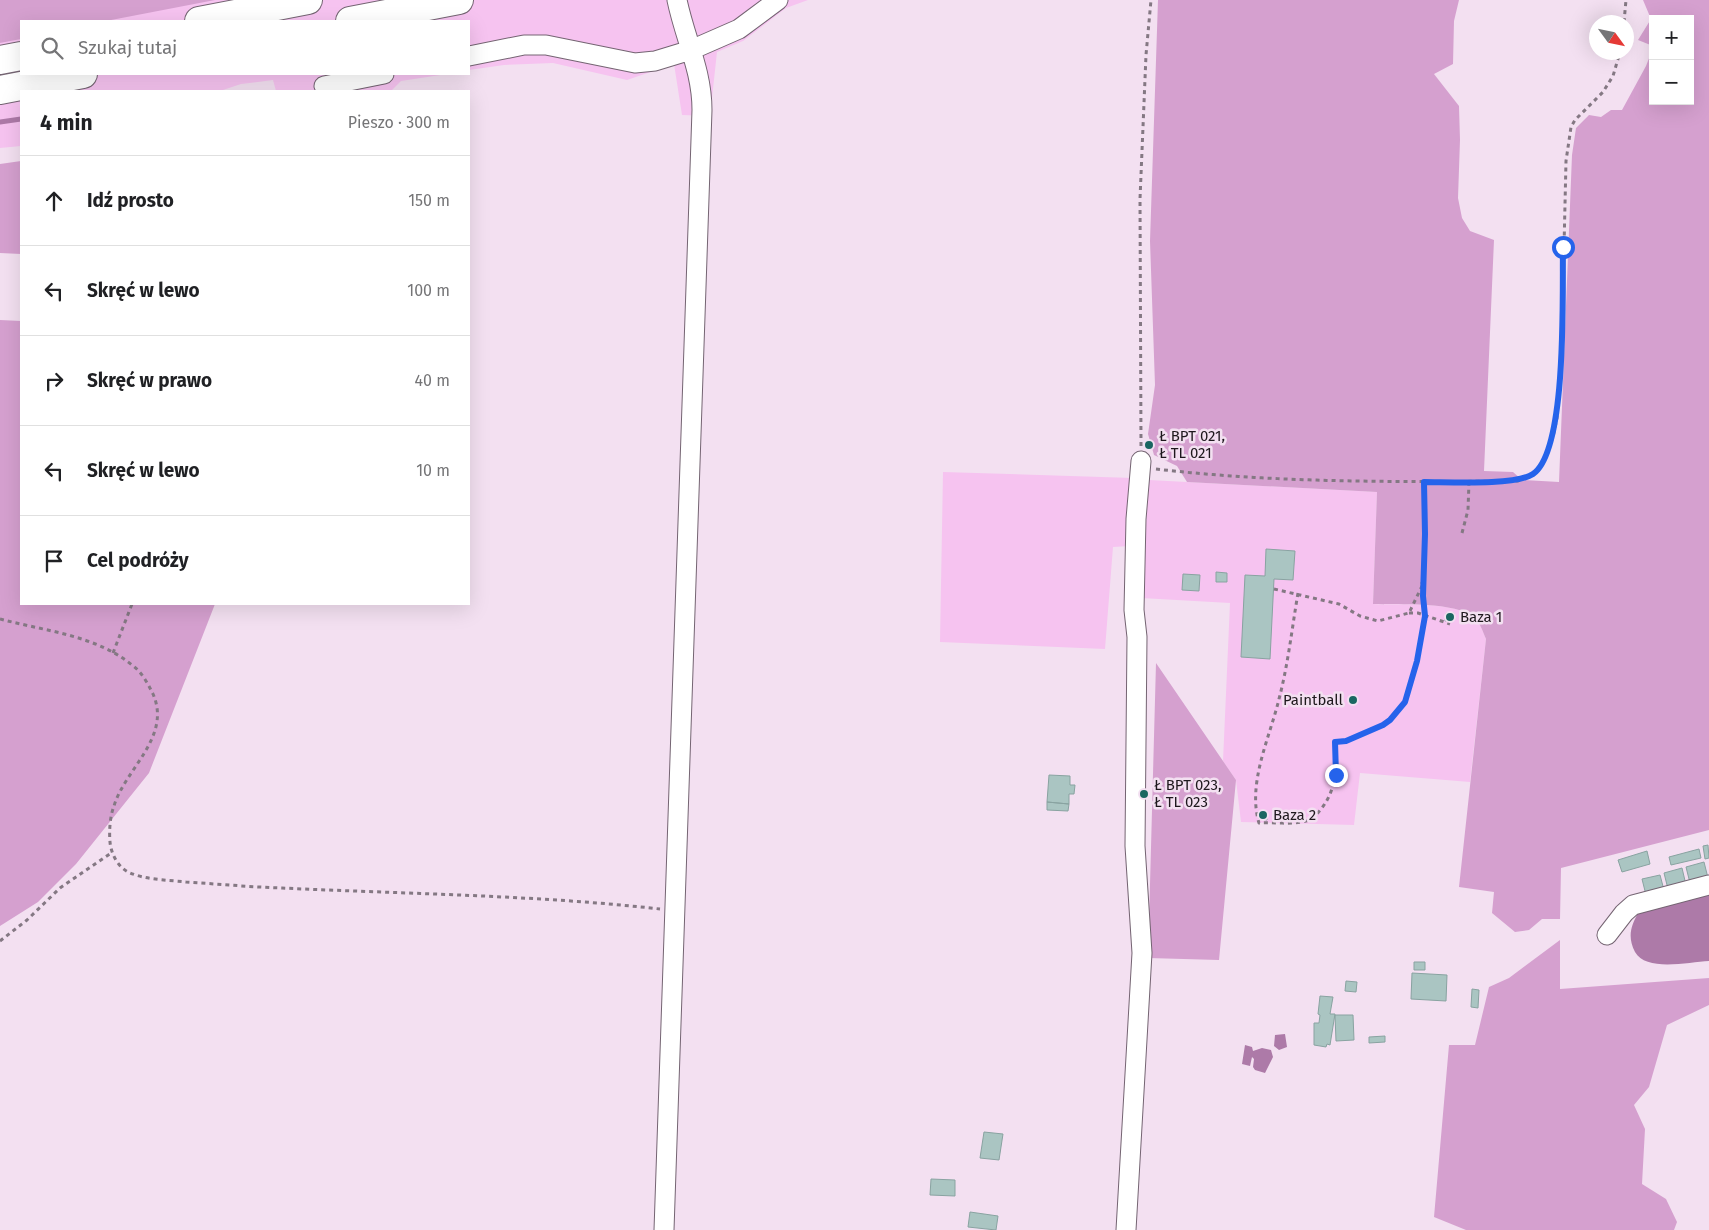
<!DOCTYPE html>
<html lang="pl">
<meta charset="utf-8">
<style>
:root{--surface:#fff;--page:#f2f2f2;--text:#202124;--muted:#757577;--line:#e0e0e0}
body{margin:0;font-family:"Fira Sans",sans-serif;background:var(--page);color:var(--text)}
.controls{position:absolute;right:15px;top:15px;display:grid;overflow:hidden;border-radius:0px;box-shadow:0 5px 20px #0002}
.controls button{width:45px;height:45px;display:grid;place-items:center;padding:0;border:0;border-bottom:1px solid var(--line);background:var(--surface);color:var(--text);font:25px sans-serif}
.compass{position:absolute;left:1589px;top:15px;width:45px;height:45px;border-radius:50%;background:var(--surface);box-shadow:0 5px 20px #0002;rotate:123deg}
.stop{position:absolute;width:15px;height:15px;margin:-11px;border:4px solid #2563eb;border-radius:50%;background:#fff}
.stop.end{background:#2563eb;border-color:#fff;box-shadow:0 1px 5px #0008}
.list{margin:0;padding:0;list-style:none}
h2{display:flex;justify-content:space-between;align-items:center;height:65px;margin:0;padding:0 20px;font-size:21px}
h2 small{font-size:16px;font-weight:400;color:var(--muted)}
.list li{display:grid;grid-template-columns:32px 1fr auto;gap:15px;align-items:center;box-sizing:border-box;height:90px;padding:0 20px;border-top:1px solid var(--line)}
.list b{display:block;font-size:19px;white-space:nowrap}
.list em{font-size:16px;font-style:normal;color:var(--muted)}
.icon{flex:none;width:28px;height:28px;fill:none;stroke:currentColor;stroke-width:2;stroke-linecap:round;stroke-linejoin:round}
.map{position:relative;flex:none;width:1709px;height:1230px;overflow:hidden}
.search{position:absolute;background:var(--surface);box-shadow:0 5px 20px #0002;left:20px;top:20px;width:450px;height:55px;display:flex;align-items:center;gap:12px;box-sizing:border-box;padding:0 18px;border-radius:0px;color:var(--muted);font-size:19px}
.panel{position:absolute;background:var(--surface);box-shadow:0 5px 20px #0002;left:20px;top:90px;width:450px;height:515px;border-radius:0px}
.map>svg:first-child{display:block}
</style>
<div class="map">
<svg width="1709" height="1230" viewBox="0 0 1709 1230">
<rect width="100%" height="100%" fill="#f3e0f1"/>
<path fill="#f6c3f0" d="M 93,0 L 808,0 L 786,8 L 743,41 L 717,52 L 710,116 L 682,115 L 674,64 L 627,80 L 553,63 L 504,65 L 469,70 L 469,21 L 21,21 L 21,74 L 447,74 L 401,81 L 391,91 L 276,91 L 273,80 L 241,84 L 220,91 L 21,91 L 21,146 L 0,148 L 0,26 Z
M 943,472 L 1133,478 L 1130,546 L 1113,547 L 1105,649 L 940,642 Z
M 1149,480 L 1377,492 L 1373,604 C 1398,605 1456,601 1475,618 C 1480,623 1483,632 1486,639 L 1470,782 L 1360,773 L 1354,825 L 1241,822 L 1236,780 L 1223,761 L 1230,603 L 1141,598 Z"/>
<path fill="#d5a0cf" d="M 0,0 L 215,0 L 106,21 L 21,21 L 21,39 L 0,43 Z
M 1158,0 L 1459,0 L 1454,21 L 1453,64 L 1434,74 L 1459,106 L 1460,140 L 1458,198 L 1462,218 L 1470,231 L 1494,240 L 1484,471 L 1513,472 L 1522,480 L 1559,482 L 1572,155 L 1576,128 L 1589,115 L 1601,117 L 1611,110 L 1622,110 L 1646,66 L 1653,48 L 1653,101 L 1690,101 L 1690,19 L 1653,19 L 1653,46 L 1638,40 L 1651,19 L 1643,0 L 1709,0 L 1709,830 L 1561,868 L 1560,919 L 1542,919 L 1529,930 L 1515,932 L 1492,913 L 1494,892 L 1459,887 L 1486,639 C 1483,632 1480,623 1475,618 C 1456,601 1398,605 1373,604 L 1377,492 L 1187,482 L 1177,466 L 1154,455 L 1148,434 L 1155,385 L 1150,241 Z
M 21,161 L 21,254 L 0,253 L 0,164 Z
M 0,320 L 21,321 L 21,604 L 215,604 L 149,773 L 76,864 L 38,902 L 0,926 Z
M 1156,663 L 1236,780 L 1219,960 L 1148,958 Z
M 1560,940 L 1560,989 L 1709,978 L 1709,1005 L 1667,1025 L 1649,1087 L 1634,1105 L 1645,1129 L 1642,1184 L 1666,1199 L 1677,1222 L 1674,1230 L 1466,1230 L 1434,1217 L 1449,1045 L 1475,1045 L 1489,987 L 1509,978 Z"/>
<path fill="#ad7aa8" d="M 1709,891 L 1709,961 C 1688,962 1646,972 1635,952 C 1627,936 1631,926 1639,911 Z
M 1285,1034 L 1287,1047 L 1279,1050 L 1274,1046 L 1275,1035 Z
M 1245,1045 L 1252,1047 L 1253,1051 L 1262,1048 L 1271,1050 L 1273,1057 L 1265,1073 L 1255,1070 L 1253,1067 L 1254,1059 L 1252,1057 L 1250,1066 L 1242,1064 Z"/>
<g fill="none" stroke-linecap="round" stroke-linejoin="round">
<path stroke="#ad7aa8" stroke-width="5" d="M 0,122 L 21,119"/>
</g>
<path fill="#aac5c2" stroke="#89a3a1" d="M 1266,549 L 1295,551 L 1293,580 L 1274,579 L 1270,659 L 1241,657 L 1245,575 L 1265,576 Z
M 1216,572 L 1227,573 L 1227,582 L 1216,582 Z
M 1183,574 L 1200,575 L 1199,591 L 1182,590 Z
M 1446,613 L 1454,613 L 1453,621 L 1445,621 Z
M 1049,775 L 1070,776 L 1070,785 L 1075,785 L 1074,794 L 1069,794 L 1069,804 L 1047,802 Z
M 1047,802 L 1069,804 L 1068,811 L 1047,810 Z
M 1260,811 L 1267,812 L 1267,820 L 1259,819 Z
M 1708,845 L 1709,858 L 1705,859 L 1703,846 Z
M 1699,849 L 1701,858 L 1671,865 L 1669,857 Z
M 1647,851 L 1650,864 L 1622,872 L 1618,860 Z
M 1704,862 L 1708,878 L 1690,883 L 1686,867 Z
M 1682,868 L 1686,885 L 1668,889 L 1664,873 Z
M 1660,875 L 1664,890 L 1646,895 L 1642,879 Z
M 1414,962 L 1425,962 L 1425,970 L 1414,970 Z
M 1412,973 L 1447,975 L 1446,1001 L 1411,999 Z
M 1346,981 L 1357,982 L 1356,992 L 1345,991 Z
M 1472,989 L 1479,990 L 1478,1008 L 1471,1007 Z
M 1320,996 L 1333,997 L 1330,1014 L 1335,1014 L 1330,1045 L 1327,1044 L 1326,1047 L 1314,1045 L 1314,1023 L 1319,1023 L 1320,1015 L 1318,1014 Z
M 1335,1015 L 1353,1015 L 1354,1040 L 1336,1041 Z
M 1385,1036 L 1385,1042 L 1369,1043 L 1369,1037 Z
M 984,1132 L 1003,1134 L 999,1160 L 980,1158 Z
M 931,1179 L 955,1180 L 955,1196 L 930,1195 Z
M 970,1212 L 998,1216 L 996,1230 L 968,1227 Z"/>
<g fill="none" stroke-linecap="round" stroke-linejoin="round">
<g stroke="#746472" stroke-width="21">
<path id="minor" d="M 469,56 L 524,45 L 546,45 L 635,63 L 655,61 L 691,50 L 739,29 L 778,0
M 324,86 L 384,74
M 1607,935 L 1624,913 L 1633,905 L 1709,885
M 664,1230 L 702,110 C 702,70 685,39 677,0
M 1126,1230 L 1142,953 L 1135,846 L 1137,637 L 1134,610 L 1136,519 L 1141,461"/>
</g>
<g stroke="#746472" stroke-width="30">
<path id="highway" d="M 199,21 L 308,0
M 350,21 L 459,0
M 0,60 L 21,56
M 0,90 L 83,74"/>
</g>
<path stroke="#847883" stroke-width="3" stroke-dasharray="4 4" stroke-linecap="butt" d="M 1624,22 L 1626,0
M 1141,446 L 1140,199 L 1146,55 L 1151,0
M 1156,469 C 1276,483 1397,482 1518,481 L 1534,474 L 1542,464 L 1553,437 L 1557,418 L 1562,334 L 1566,161 L 1571,127 L 1575,120 L 1603,92 L 1613,76 L 1620,52
M 1462,533 L 1468,510 L 1469,482
M 1274,589 L 1339,604 L 1360,616 L 1378,621 L 1409,613 L 1423,584 L 1425,534 L 1424,481
M 1298,593 C 1292,628 1288,665 1279,699 C 1270,737 1247,783 1259,823 C 1274,822 1291,825 1306,821 C 1313,820 1317,814 1321,809 C 1338,788 1335,767 1335,742 L 1346,741 L 1383,725 L 1390,720 L 1405,702 L 1417,661 L 1425,616 L 1422,582
M 1409,613 L 1418,613 L 1450,624
M 0,619 C 45,631 95,635 132,665 C 142,672 148,684 153,694 C 172,737 125,769 114,806 C 110,816 109,831 110,842 C 111,853 117,866 128,872 C 145,880 168,880 186,882 C 218,884 250,887 282,888 C 408,894 535,895 660,909
M 113,653 L 132,604
M 0,941 L 27,920 L 60,888 L 111,853"/>
<use href="#minor" stroke="#fff" stroke-width="19"/>
<use href="#highway" stroke="#fff" stroke-width="28"/>
</g>
<g fill="none" stroke-linecap="round" stroke-linejoin="round">
<path stroke="#2563eb" stroke-width="6" d="M 1336,775 L 1335,742 L 1346,741 L 1383,725 L 1390,720 L 1405,702 L 1417,661 L 1425,616 L 1423,596 L 1425,534 L 1424,482 C 1448,482 1515,486 1533,474 C 1568,450 1562,290 1563,247"/>
</g>
<g fill="#1a6661" stroke="#f3e0f1" stroke-width="2">
<circle cx="1149" cy="445" r="5"/>
<circle cx="1450" cy="617" r="5"/>
<circle cx="1353" cy="700" r="5"/>
<circle cx="1144" cy="794" r="5"/>
<circle cx="1263" cy="815" r="5"/>
</g>
<g text-anchor="middle" dominant-baseline="central" stroke-width="5" stroke-linejoin="round" paint-order="stroke">
<g font-size="15" fill="#1e181d" stroke="#f3e0f1" text-anchor="start">
<text x="1159" y="436">Ł BPT 021,<tspan x="1159" dy="17">Ł TL 021</tspan></text>
<text x="1460" y="617">Baza 1</text>
<text x="1343" y="700" text-anchor="end">Paintball</text>
<text x="1154" y="785">Ł BPT 023,<tspan x="1154" dy="17">Ł TL 023</tspan></text>
<text x="1273" y="815">Baza 2</text>
</g>
</g>
</svg>
<div class="controls">
<button>+</button>
<button>−</button>
</div>
<svg class="compass" viewBox="-18 -18 36 36"><path d="M0-13l5 13h-10z" fill="#e53935"/><path d="M0 13l5-13h-10z" fill="#757577"/></svg>
<div class="stop" style="left:1563px;top:247px"></div>
<div class="stop end" style="left:1336px;top:775px"></div>
<div class="search"><svg class="icon" aria-label="search" viewBox="0 0 24 24"><circle cx="10" cy="10" r="6"/><path d="M15 15l6 6"/></svg>Szukaj tutaj</div>
<section class="panel">
<h2>4 min<small>Pieszo · 300 m</small></h2>
<ul class="list">
<li><svg class="icon" aria-label="ahead" viewBox="0 0 24 24"><path d="M12 20V5M6 11l6-6 6 6"/></svg><div><b>Idź prosto</b></div><em>150 m</em></li>
<li><svg class="icon" aria-label="left" viewBox="0 0 24 24"><path d="M17 20v-9H6M10 6l-5 5 5 5"/></svg><div><b>Skręć w lewo</b></div><em>100 m</em></li>
<li><svg class="icon" aria-label="right" viewBox="0 0 24 24"><path d="M7 20v-9h11M14 6l5 5-5 5"/></svg><div><b>Skręć w prawo</b></div><em>40 m</em></li>
<li><svg class="icon" aria-label="left" viewBox="0 0 24 24"><path d="M17 20v-9H6M10 6l-5 5 5 5"/></svg><div><b>Skręć w lewo</b></div><em>10 m</em></li>
<li><svg class="icon" aria-label="arrive" viewBox="0 0 24 24"><path d="M6 21V4h12l-3 4 3 4H6"/></svg><div><b>Cel podróży</b></div></li>
</ul>
</section>
</div>
